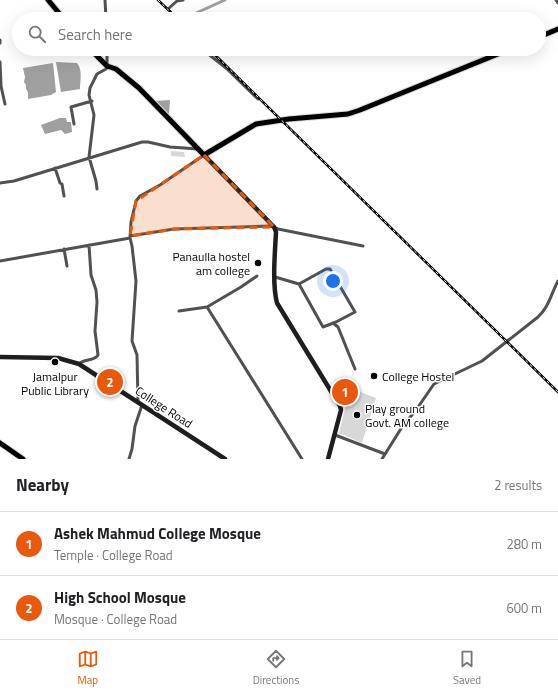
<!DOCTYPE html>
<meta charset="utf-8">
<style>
:root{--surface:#fff;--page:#f6f6f6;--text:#202124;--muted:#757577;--line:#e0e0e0;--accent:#ea580c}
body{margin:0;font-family:"Titillium Web",sans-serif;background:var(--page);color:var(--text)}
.you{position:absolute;left:333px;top:281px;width:14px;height:14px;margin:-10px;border:3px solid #fff;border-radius:50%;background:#1a73e8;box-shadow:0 0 0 6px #1a73e833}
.badge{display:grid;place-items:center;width:26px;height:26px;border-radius:50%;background:var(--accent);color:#fff;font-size:13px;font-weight:700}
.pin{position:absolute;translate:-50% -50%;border:2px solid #fff;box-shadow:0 1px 4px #0006}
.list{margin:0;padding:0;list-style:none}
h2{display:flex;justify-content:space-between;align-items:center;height:52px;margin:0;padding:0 16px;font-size:17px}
h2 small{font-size:13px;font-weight:400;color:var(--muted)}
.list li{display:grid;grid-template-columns:26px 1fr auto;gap:12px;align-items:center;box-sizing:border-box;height:64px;padding:0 16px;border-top:1px solid var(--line)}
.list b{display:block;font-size:15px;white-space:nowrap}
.list p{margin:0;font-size:13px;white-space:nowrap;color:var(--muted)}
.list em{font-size:13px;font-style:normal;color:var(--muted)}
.icon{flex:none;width:22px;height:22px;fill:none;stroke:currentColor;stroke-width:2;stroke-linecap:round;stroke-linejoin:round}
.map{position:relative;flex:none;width:558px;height:459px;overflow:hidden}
.search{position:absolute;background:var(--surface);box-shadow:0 4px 16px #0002;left:12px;right:12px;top:12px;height:44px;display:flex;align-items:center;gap:10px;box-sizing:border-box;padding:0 14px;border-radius:22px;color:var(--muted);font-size:15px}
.sheet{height:180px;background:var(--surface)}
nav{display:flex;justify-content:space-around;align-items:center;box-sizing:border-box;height:56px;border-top:1px solid var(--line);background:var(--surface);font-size:11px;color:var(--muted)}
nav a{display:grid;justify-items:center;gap:2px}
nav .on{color:var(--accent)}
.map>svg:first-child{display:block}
</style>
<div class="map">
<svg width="558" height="459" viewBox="0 0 558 459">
<rect width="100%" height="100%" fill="#fff"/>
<path fill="#d8d8d8" d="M 171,151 L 184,152 L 185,157 L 171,156 Z
M 350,388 L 376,398 L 362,443 L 339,433 Z"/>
<path fill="#9f9f9f" d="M 56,62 L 77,63 C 83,70 80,81 80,89 L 61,92 Z
M 53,63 L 56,92 L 51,95 L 28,99 L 28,92 L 26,89 L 26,85 L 24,82 L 25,77 L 23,68 Z
M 170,100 L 169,115 L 155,101 Z
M 60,118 L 66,118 L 67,122 L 71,122 L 72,132 L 65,134 L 61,130 L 45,134 L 41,125 Z"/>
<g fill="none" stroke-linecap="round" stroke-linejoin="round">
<path stroke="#9f9f9f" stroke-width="3" d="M 183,19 L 225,0"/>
<g stroke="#dbdbdb" stroke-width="7">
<path id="primary" d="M 48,0 L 64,19
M 539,37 L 558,29
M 90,49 L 107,66 L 116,69 L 139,88 L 204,155 L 256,124 L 289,119 L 348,114 L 360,110 L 510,49
M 0,443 L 23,459"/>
</g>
<path stroke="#515151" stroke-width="3" d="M 105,0 L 106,19
M 556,0 L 558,3
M 168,9 L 177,1 L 183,0
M 0,40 L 0,43
M 202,49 L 226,68 L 258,99
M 0,62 L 1,86 L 5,104
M 74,124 L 71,107 L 92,101
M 55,168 L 60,183 L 62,184 L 64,196
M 0,183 L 14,181 L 142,142 L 148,142 L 170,147 L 198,149
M 97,189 L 96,181 L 89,157 L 94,115 L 89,95 L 90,88 L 97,74 L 106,69 L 107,66 L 107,49
M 130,236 L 174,229 L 271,226 L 278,229 L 363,246
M 130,238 L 132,246 L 136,281 L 132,341 L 137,355 L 138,402
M 64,249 L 67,266
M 0,261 L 130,238 L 131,222 L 136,201 L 140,196 L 160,185 L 204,155
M 275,277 L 299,284 L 323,327 L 336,322 L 355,312 L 330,269 L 326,269 L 299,284
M 207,307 L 302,459
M 179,311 L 207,307 L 241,287 L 257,276
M 333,323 L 338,327 L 355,369
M 79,364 C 84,358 94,362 98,355 L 95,331 L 97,302 L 96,290 L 91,275 L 89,245
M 335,435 L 385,454
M 129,459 L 132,449 L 135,426 L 142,405
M 382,459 L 402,427 L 416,410 L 434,384 L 482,361 L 538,317 C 549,307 551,294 558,281"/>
<path stroke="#1e1e1e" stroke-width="4.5" d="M 204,155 L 274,227 L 276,232 C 275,252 272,284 277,303 L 340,406 L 341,410 L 328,459
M 0,357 L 58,358 L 79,364 L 225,459"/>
<use href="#primary" stroke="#000" stroke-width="5"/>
<g stroke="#000" stroke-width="2.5">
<path id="rail" d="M 158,0 L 178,19
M 209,49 L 558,392"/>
</g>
<use href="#rail" stroke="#fff" stroke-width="1" stroke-dasharray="3" stroke-linecap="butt"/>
</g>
<path fill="#e8590c" fill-opacity="0.2" stroke="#e8590c" stroke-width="3" stroke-dasharray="8 5" stroke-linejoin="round" d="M 204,155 L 274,227 L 174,229 L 130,236 L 136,201 Z"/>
<g fill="#000" stroke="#fff" stroke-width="1.5">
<circle cx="258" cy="263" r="4"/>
<circle cx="55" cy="362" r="4"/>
<circle cx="374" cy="376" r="4"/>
<circle cx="357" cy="415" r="4"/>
</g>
<g text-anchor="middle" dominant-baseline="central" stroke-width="3" stroke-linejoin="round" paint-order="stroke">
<g font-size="12" fill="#000" stroke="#fff" text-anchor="start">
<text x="250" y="256" text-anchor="end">Panaulla hostel<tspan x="250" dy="14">am college</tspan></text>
<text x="55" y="376" text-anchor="middle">Jamalpur<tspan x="55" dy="14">Public Library</tspan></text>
<text x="382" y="376">College Hostel</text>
<text x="365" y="408">Play ground<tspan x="365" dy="14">Govt. AM college</tspan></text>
</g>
<g font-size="12" fill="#000" stroke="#fff">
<text transform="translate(164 407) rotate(33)">College Road</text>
</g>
</g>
</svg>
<div class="you"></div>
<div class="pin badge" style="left:345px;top:392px">1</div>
<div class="pin badge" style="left:110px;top:382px">2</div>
<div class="search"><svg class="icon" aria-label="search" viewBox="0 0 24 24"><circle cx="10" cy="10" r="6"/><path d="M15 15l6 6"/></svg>Search here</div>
</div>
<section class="sheet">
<h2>Nearby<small>2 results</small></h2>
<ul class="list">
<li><span class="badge">1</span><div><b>Ashek Mahmud College Mosque</b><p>Temple · College Road</p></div><em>280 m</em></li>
<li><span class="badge">2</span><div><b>High School Mosque</b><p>Mosque · College Road</p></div><em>600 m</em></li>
</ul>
</section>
<nav>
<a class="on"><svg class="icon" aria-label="map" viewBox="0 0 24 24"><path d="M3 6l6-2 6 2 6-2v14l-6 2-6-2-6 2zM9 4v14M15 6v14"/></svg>Map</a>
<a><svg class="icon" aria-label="directions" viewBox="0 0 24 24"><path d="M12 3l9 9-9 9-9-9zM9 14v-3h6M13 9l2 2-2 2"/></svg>Directions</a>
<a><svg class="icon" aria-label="saved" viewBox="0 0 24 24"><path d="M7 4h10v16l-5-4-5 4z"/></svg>Saved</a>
</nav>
